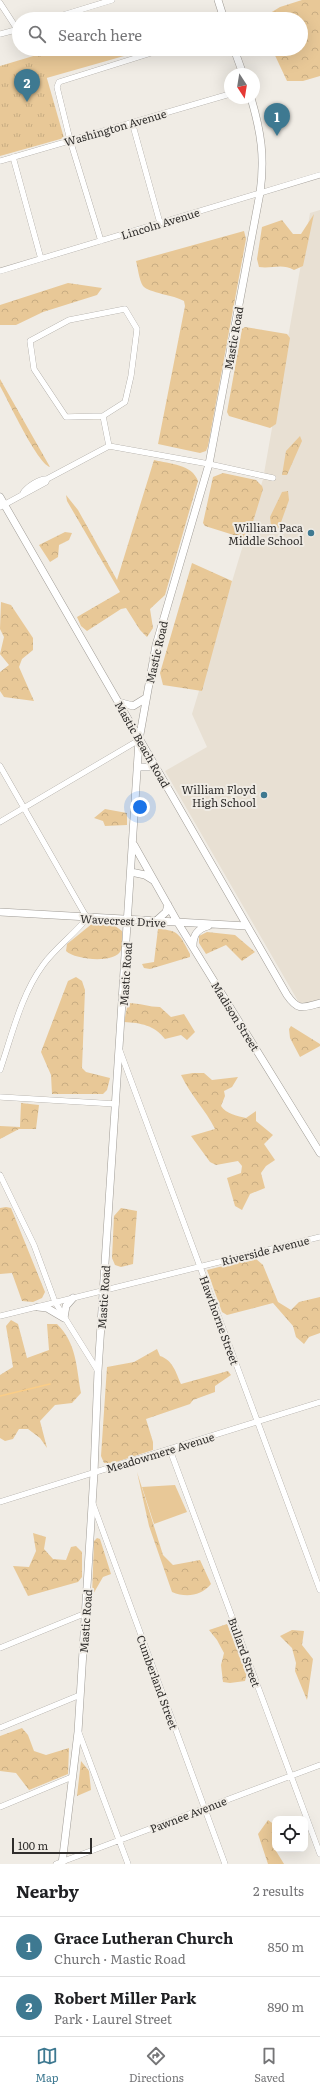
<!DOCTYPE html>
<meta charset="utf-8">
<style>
:root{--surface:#fff;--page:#f6f6f6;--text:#202124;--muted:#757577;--line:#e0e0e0;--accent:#3e7991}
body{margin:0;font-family:Literata,serif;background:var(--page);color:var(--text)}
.controls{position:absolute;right:12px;bottom:12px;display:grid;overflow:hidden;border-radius:8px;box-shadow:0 4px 16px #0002}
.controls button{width:36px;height:36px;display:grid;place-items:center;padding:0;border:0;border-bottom:1px solid var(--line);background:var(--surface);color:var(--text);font:20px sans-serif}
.compass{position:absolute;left:224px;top:68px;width:36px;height:36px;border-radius:50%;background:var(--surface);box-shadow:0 4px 16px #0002;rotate:168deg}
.scale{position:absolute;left:12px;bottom:10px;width:80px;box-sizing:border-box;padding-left:4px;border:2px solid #302e2c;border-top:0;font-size:11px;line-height:14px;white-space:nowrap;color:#302e2c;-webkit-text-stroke:3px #f0ece5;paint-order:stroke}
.you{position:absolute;left:140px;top:807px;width:14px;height:14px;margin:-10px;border:3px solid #fff;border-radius:50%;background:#1a73e8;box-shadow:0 0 0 6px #1a73e833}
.badge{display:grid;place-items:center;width:26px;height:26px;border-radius:50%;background:var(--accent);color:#fff;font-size:13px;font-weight:700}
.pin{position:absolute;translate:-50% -33px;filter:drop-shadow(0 1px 2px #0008)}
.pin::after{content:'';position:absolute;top:21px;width:14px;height:12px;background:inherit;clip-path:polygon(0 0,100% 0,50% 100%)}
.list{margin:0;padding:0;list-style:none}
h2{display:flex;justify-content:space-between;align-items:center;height:52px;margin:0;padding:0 16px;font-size:17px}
h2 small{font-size:13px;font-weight:400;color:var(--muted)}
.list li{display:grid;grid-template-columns:26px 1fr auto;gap:12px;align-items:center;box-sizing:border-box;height:60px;padding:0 16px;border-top:1px solid var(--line)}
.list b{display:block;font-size:15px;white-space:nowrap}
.list p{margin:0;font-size:13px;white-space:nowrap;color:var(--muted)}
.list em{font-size:13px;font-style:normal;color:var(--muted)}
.icon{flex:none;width:22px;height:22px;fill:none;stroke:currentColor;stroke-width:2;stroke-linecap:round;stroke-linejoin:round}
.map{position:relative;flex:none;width:320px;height:1864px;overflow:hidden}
.search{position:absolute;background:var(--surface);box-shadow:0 4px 16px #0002;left:12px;right:12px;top:12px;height:44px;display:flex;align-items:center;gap:10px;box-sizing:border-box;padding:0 14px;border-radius:22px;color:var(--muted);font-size:15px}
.sheet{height:172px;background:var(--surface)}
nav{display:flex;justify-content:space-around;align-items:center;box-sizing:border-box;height:56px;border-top:1px solid var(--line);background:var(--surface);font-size:11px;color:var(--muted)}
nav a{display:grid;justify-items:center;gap:2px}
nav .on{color:var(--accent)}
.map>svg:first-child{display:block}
</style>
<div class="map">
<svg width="320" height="1864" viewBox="0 0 320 1864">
<defs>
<pattern id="forest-crowns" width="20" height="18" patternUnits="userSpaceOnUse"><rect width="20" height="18" fill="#e8c897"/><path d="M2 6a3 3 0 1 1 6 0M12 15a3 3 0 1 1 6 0" fill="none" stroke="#c7ac82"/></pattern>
<pattern id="park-tufts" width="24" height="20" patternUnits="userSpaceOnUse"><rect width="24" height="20" fill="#e8c897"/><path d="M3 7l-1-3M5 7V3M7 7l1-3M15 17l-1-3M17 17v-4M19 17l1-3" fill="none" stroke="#c7ac82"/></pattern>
</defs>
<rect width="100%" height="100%" fill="#f0ece5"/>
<path fill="#e8e0d3" d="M 320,210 L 320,1001 L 302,1008 L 165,771 L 207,747 L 192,714 L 263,479 L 310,213 Z"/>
<path fill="#e8c897" d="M 55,49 L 122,49 L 124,56 L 43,79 L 37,54 Z
M 175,1485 L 187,1512 L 154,1524 L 142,1487 Z"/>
<path fill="url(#forest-crowns)" d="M 302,0 L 320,0 L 320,76 L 303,81 L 287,81 L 272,49 L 301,49 L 301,19 L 262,18 L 280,7 Z
M 314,214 L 303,266 L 294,270 C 282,263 272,269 259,267 L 257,259 L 262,227 L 282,220 L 293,234 L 301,234 Z
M 244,231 L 246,239 L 208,446 L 206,451 L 200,453 L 158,444 L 185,306 L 184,301 C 174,295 149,293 143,286 C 139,280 138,268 136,261 Z
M 68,283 L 102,288 L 97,295 L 43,312 L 16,325 L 0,325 L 0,305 Z
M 245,327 L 287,334 L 290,338 L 276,424 L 270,428 L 229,416 L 227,412 L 242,329 Z
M 0,379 L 50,467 C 37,463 8,400 0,386 Z
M 300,436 L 302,441 L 287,475 L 282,475 L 286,451 Z
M 154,460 C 170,464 192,464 198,481 L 165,595 L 150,609 L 153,628 L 147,637 L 140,630 L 126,608 L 121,609 L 87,631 L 81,626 L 77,617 L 120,592 L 67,501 L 66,495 L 78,510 L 117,580 Z
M 223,473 L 256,480 L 262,486 L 263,489 L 248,538 L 240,537 L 205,526 L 203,523 L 213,477 Z
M 288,491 L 289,500 L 279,528 L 273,528 L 271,526 L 270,517 L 282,492 Z
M 65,532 L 72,533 L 69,540 L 59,545 L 58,557 L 50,562 L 39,545 Z
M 192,563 L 232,581 L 202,691 L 163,685 L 160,673 Z
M 1,602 L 11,605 L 33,638 L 33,650 L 22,659 L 19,667 L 34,701 L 4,697 L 0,691 L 0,672 L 9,665 L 0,654 L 4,637 L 0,629 Z
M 105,809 L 127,813 L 127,825 L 105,826 L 103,821 L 94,818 Z
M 93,923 L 115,926 L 122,931 C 122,937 123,945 121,950 C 116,964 75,960 66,951 L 67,944 Z
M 158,929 C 180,930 180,936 190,954 L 190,957 L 150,969 L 144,968 L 142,964 L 154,962 Z
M 207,932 L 235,935 L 255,952 L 242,961 L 226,945 L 206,954 L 199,943 L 199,936 Z
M 76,977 L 82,981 L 85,990 L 82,1068 L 86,1072 L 110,1078 L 107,1090 L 103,1094 L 52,1094 L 51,1075 L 41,1052 L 68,981 Z
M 128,1003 C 140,1003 149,1007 160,1007 L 171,1017 L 184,1014 L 195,1032 L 187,1040 L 181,1035 L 165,1039 C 154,1025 141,1023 124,1022 Z
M 291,1026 L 320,1044 L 320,1046 L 300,1057 L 290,1038 L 289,1029 Z
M 193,1073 L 204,1073 L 212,1080 L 238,1077 L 232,1087 L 224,1091 L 225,1096 L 221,1106 C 226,1114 238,1116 246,1118 L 256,1111 L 256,1121 L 273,1135 L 264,1144 L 275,1160 L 266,1166 L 261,1173 L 265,1188 L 250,1194 L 242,1210 L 235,1206 L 227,1178 L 241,1173 L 242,1166 L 238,1161 L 216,1165 L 210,1162 L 191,1136 L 215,1129 C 205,1109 191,1096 181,1075 Z
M 21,1103 L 39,1105 L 36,1129 L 19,1129 L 0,1139 L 0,1126 L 20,1127 Z
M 6,1207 L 11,1208 L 45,1292 L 42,1298 L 33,1302 L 22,1301 L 12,1273 L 0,1274 L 0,1208 Z
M 121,1208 L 137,1211 L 133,1264 L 121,1267 L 115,1265 L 112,1258 L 114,1216 Z
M 255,1258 L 263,1265 L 278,1302 L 291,1310 L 299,1302 L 320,1297 L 320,1333 L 309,1337 L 304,1344 L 296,1337 L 293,1326 L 273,1303 L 227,1315 L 222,1312 L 207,1270 Z
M 11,1320 L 18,1324 L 27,1358 L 49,1350 L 47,1324 L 57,1324 C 77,1344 76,1366 81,1393 L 72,1403 L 55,1405 L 40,1421 L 47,1448 L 40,1438 L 28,1429 L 19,1429 L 13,1439 L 5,1441 L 0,1438 L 0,1375 L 13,1367 L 6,1326 Z
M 157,1349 L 160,1356 C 173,1360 176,1373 181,1384 L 228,1371 L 231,1375 L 215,1386 L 215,1392 L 193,1400 L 190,1404 L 146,1419 L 153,1442 L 153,1450 L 113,1463 L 104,1463 L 101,1456 L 107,1367 L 134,1362 Z
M 137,1472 L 163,1555 L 173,1565 L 200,1560 L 211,1584 C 201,1596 186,1598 172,1592 L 149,1526 Z
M 33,1533 L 46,1537 L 44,1549 L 53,1559 L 66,1560 L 71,1547 L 76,1546 L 82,1552 L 82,1577 L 78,1582 L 28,1596 L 13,1566 L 29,1567 L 36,1551 Z
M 97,1538 L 100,1539 L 111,1574 L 103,1577 L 92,1596 L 94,1541 Z
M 227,1624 L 247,1673 L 245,1681 L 230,1683 L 223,1682 L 221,1665 L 224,1653 L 217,1640 L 209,1630 Z
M 292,1630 L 304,1631 L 302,1645 L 313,1659 L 307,1700 L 295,1671 L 296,1663 L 292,1648 L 280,1636 Z
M 22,1728 L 28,1735 L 34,1751 L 46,1755 L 69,1748 L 68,1774 L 29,1790 L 16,1773 L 0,1771 L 0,1736 Z
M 81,1761 L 89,1771 L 91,1790 L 77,1796 Z
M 268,1820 L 275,1825 L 275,1839 L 273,1846 L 284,1864 L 268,1864 L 258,1834 Z"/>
<path fill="url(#park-tufts)" d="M 40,54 L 64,138 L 0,156 L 0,66 Z"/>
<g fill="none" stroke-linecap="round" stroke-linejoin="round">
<path stroke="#facd87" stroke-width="1.5" d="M 0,1396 L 50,1384"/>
<g stroke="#9f9b95" stroke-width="6">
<path id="street" d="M 0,3 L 17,29
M 50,19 L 112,0
M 0,34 L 19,29
M 132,122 L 160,223
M 13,157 L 41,259
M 0,161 L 230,94
M 101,241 L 70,140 L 57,87 L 59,82 L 164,49
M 0,271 L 320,175
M 125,309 L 137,329 L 131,376 L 125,402 L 103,416 L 66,417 L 34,369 L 30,341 L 69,320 Z
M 103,416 L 109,446
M 47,479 L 109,446 L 209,464 L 273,478
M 0,507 L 46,482 L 47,479 C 40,478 27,487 23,493
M 0,766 L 87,918 C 74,935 56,947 43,965 C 21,995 12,1035 0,1070
M 0,822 L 139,740
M 120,1051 L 320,1590
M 0,1097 L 116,1104
M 0,1175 L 34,1245 L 55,1302 L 98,1371
M 0,1316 L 320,1237
M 170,1450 L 320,1854
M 0,1502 L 320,1402
M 93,1504 L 225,1864
M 0,1648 L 86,1613
M 0,1728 L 80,1695
M 79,1733 L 128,1864
M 0,1807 L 72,1777
M 56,1864 L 320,1765"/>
</g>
<g stroke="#9f9b95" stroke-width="8">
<path id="secondary" d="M 218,0 L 224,19
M 234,49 L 243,74
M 0,497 L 287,995 C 298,1011 302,1008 320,1003
M 118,702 L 133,706 L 146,698
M 138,767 L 156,767
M 134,845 L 178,923 L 320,1153
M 131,872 L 145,875 L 153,880
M 0,912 L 247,926
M 156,921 L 166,912 L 168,905
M 193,946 C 193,935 197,929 208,926
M 38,1307 L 47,1308 L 64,1318 L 66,1306 L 73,1298
M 62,1864 L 78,1732 L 94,1473 L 98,1371 L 139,740 L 156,645 L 209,464 L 260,193 C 265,157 261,132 251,98"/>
</g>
<use href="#street" stroke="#fff" stroke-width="5.5"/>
<use href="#secondary" stroke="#fff" stroke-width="7"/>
</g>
<g fill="#3e7991" stroke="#f0ece5" stroke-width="1.5">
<circle cx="311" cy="533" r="4"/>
<circle cx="264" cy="795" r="4"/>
</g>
<g text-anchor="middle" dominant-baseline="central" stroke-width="4" stroke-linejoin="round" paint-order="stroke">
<g font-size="11" fill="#302e2c" stroke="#f0ece5">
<text transform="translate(115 127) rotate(-16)">Washington Avenue</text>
<text transform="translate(160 223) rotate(-17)">Lincoln Avenue</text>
<text transform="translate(233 338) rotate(-80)">Mastic Road</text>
<text transform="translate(156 652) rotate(-77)">Mastic Road</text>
<text transform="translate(143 744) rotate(60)">Mastic Beach Road</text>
<text transform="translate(123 920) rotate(3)">Wavecrest Drive</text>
<text transform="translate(125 974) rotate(-86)">Mastic Road</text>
<text transform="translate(236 1016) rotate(58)">Madison Street</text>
<text transform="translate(265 1250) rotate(-14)">Riverside Avenue</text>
<text transform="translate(103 1297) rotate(-86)">Mastic Road</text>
<text transform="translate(220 1320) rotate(70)">Hawthorne Street</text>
<text transform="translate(160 1452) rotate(-17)">Meadowmere Avenue</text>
<text transform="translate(85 1621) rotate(-86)">Mastic Road</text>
<text transform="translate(245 1652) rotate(70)">Bullard Street</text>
<text transform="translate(158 1682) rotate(70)">Cumberland Street</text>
<text transform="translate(188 1814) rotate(-21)">Pawnee Avenue</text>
</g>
<g font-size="11" fill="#302e2c" stroke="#f0ece5" text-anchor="end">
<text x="303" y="527">William Paca<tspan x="303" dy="13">Middle School</tspan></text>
<text x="256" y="789">William Floyd<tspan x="256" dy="13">High School</tspan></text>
</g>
</g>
</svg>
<div class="controls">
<button><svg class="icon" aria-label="locate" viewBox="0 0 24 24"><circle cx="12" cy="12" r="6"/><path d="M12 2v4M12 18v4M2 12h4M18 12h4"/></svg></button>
</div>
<svg class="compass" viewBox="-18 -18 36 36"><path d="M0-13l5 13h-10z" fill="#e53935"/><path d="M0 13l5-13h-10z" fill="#757577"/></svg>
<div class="scale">100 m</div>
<div class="you"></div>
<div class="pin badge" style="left:277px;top:136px">1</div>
<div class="pin badge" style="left:27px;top:102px">2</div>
<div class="search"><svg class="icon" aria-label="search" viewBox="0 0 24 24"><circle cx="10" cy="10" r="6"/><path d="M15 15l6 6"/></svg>Search here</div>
</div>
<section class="sheet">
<h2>Nearby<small>2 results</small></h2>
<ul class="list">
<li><span class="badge">1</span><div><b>Grace Lutheran Church</b><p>Church · Mastic Road</p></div><em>850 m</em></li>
<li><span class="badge">2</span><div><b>Robert Miller Park</b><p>Park · Laurel Street</p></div><em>890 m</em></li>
</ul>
</section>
<nav>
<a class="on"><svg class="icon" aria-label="map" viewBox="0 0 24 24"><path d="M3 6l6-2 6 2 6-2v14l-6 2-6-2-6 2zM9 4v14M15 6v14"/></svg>Map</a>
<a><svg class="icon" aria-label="directions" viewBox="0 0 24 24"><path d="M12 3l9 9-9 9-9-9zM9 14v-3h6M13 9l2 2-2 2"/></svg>Directions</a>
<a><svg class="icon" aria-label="saved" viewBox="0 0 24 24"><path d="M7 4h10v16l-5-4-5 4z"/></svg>Saved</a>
</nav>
